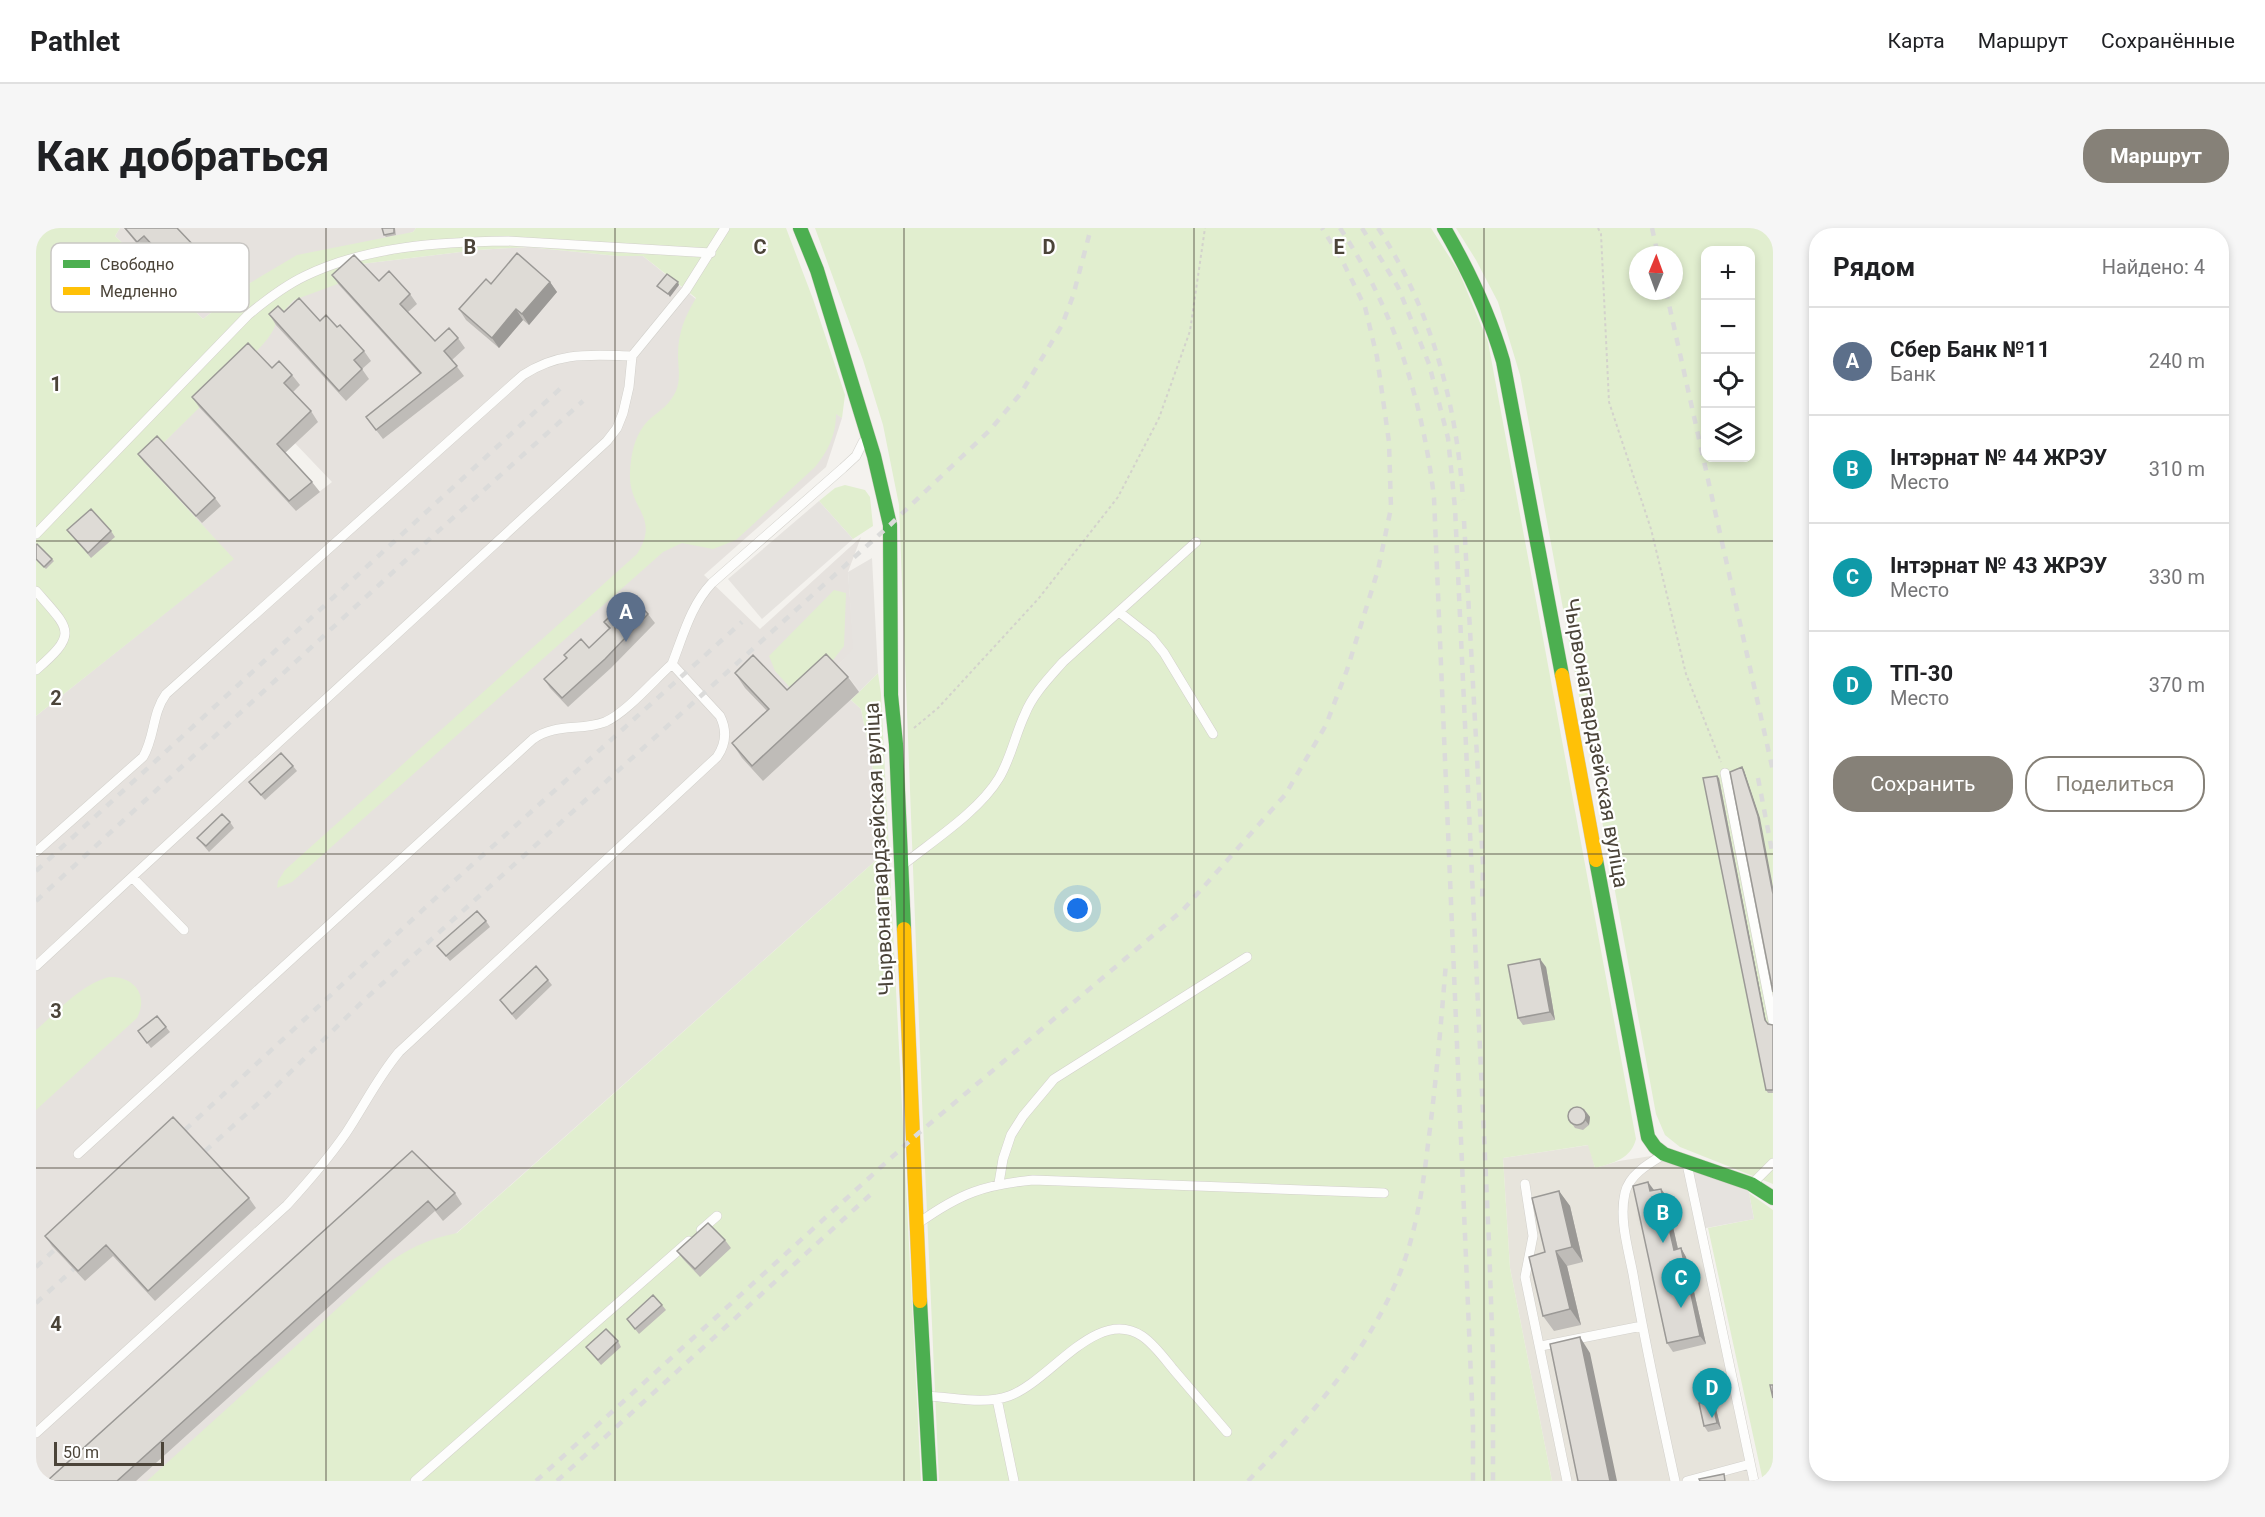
<!DOCTYPE html>
<html lang="ru">
<meta charset="utf-8">
<style>
:root{--surface:#fff;--page:#f6f6f6;--text:#202124;--muted:#757577;--line:#e0e0e0;--accent:#868178}
body{margin:0;font-family:Roboto,sans-serif;background:var(--page);color:var(--text)}
.controls{position:absolute;right:18px;top:18px;display:grid;overflow:hidden;border-radius:12px;box-shadow:0 3px 9px #0003}
.controls button{width:54px;height:54px;display:grid;place-items:center;padding:0;border:0;border-bottom:2px solid var(--line);background:var(--surface);color:var(--text);font:30px sans-serif}
.compass{position:absolute;left:1593px;top:18px;width:54px;height:54px;border-radius:50%;background:var(--surface);box-shadow:0 3px 9px #0003;rotate:1deg}
.scale{position:absolute;left:18px;bottom:15px;width:110px;box-sizing:border-box;padding-left:6px;border:3px solid #4b4439;border-top:0;font-size:16px;line-height:21px;white-space:nowrap;color:#4b4439;-webkit-text-stroke:4px #fff;paint-order:stroke}
.you{position:absolute;left:1042px;top:681px;width:21px;height:21px;margin:-15px;border:4px solid #fff;border-radius:50%;background:#1a73e8;box-shadow:0 0 0 9px #1a73e833}
.badge{display:grid;place-items:center;width:39px;height:39px;border-radius:50%;background:var(--accent);color:#fff;font-size:20px;font-weight:700}
.pin{position:absolute;translate:-50% -50px;filter:drop-shadow(0 2px 3px #0008)}
.pin::after{content:'';position:absolute;top:32px;width:21px;height:18px;background:inherit;clip-path:polygon(0 0,100% 0,50% 100%)}
.list{margin:0;padding:0;list-style:none}
h2{display:flex;justify-content:space-between;align-items:center;height:78px;margin:0;padding:0 24px;font-size:26px}
h2 small{font-size:20px;font-weight:400;color:var(--muted)}
.list li{display:grid;grid-template-columns:39px 1fr auto;gap:18px;align-items:center;box-sizing:border-box;height:108px;padding:0 24px;border-top:2px solid var(--line)}
.list b{display:block;font-size:22px;white-space:nowrap}
.list p{margin:0;font-size:20px;white-space:nowrap;color:var(--muted)}
.list em{font-size:20px;font-style:normal;color:var(--muted)}
.actions{display:flex;gap:12px;padding:18px 24px}
.actions a{flex:1;padding:14px 0;border:2px solid var(--accent);border-radius:24px;text-align:center;font-size:21px;color:var(--accent)}
.actions .main{background:var(--accent);color:#fff}
.icon{flex:none;width:33px;height:33px;fill:none;stroke:currentColor;stroke-width:2;stroke-linecap:round;stroke-linejoin:round}
.map{position:relative;flex:none;width:1737px;height:1253px;overflow:hidden;border-radius:24px}
header{display:flex;align-items:center;gap:36px;box-sizing:border-box;height:84px;padding:0 30px;background:var(--surface);border-bottom:2px solid var(--line)}
header strong{font-size:28px}
nav{display:flex;gap:33px;margin-inline-start:auto;font-size:21px}
.intro{display:flex;align-items:center;justify-content:space-between;box-sizing:border-box;height:144px;padding:0 36px}
h1{margin:0;font-size:42px}
.button{padding:15px 27px;border-radius:24px;background:var(--accent);color:#fff;font-size:21px;font-weight:700}
main{display:flex;gap:36px;padding:0 36px}
aside{flex:1;background:var(--surface);border-radius:24px;box-shadow:0 3px 9px #0003}
.map>svg:first-child{display:block}
</style>
<header>
<strong>Pathlet</strong>
<nav><a>Карта</a><a>Маршрут</a><a>Сохранённые</a></nav>
</header>
<div class="intro"><h1>Как добраться</h1><a class="button">Маршрут</a></div>
<main>
<div class="map">
<svg width="1737" height="1253" viewBox="0 0 1737 1253">
<rect width="100%" height="100%" fill="#f4f2ee"/>
<path fill="#e7e4dc" d="M 1553,917 L 1559,940 L 1583,933 L 1628,926 L 1650,934 L 1718,1253 L 1516,1253 L 1474,1040 L 1467,930 Z"/>
<path fill="#e6e2de" d="M 84,0 L 380,0 L 377,4 L 214,55 L 167,91 L 79,8 Z
M 492,19 L 582,28 L 607,28 L 806,190 L 790,239 L 668,347 L 724,401 L 825,309 L 812,344 L 818,422 L 802,437 L 824,463 L 815,472 L 825,481 L 840,557 L 847,626 L 264,1144 L 350,1231 L 325,1253 L 0,1253 L 0,488 L 197,331 L 108,234 L 163,179 L 283,264 L 296,254 L 195,148 L 239,91 L 258,72 L 280,62 L 325,36 L 441,22 Z"/>
<path fill="#e1eecf" fill-rule="evenodd" d="M 0,0 L 84,0 L 79,8 L 167,91 L 214,55 L 261,27 L 377,4 L 380,0 L 750,0 L 777,71 L 809,167 L 806,190 L 800,186 C 800,207 792,223 779,239 L 700,312 L 677,321 L 646,315 L 627,324 L 256,654 L 241,660 L 242,653 L 249,642 L 601,326 C 625,289 592,281 594,245 C 595,225 599,204 615,190 C 625,182 634,176 640,163 C 645,151 642,139 642,127 C 642,105 649,88 660,70 L 607,28 L 582,28 L 492,19 L 441,22 L 325,36 L 307,54 L 258,72 L 240,91 C 240,104 227,116 219,125 L 108,234 L 198,331 L 0,488 Z
M 779,0 L 1395,0 L 1423,44 L 1452,114 L 1600,911 C 1595,931 1577,935 1559,940 L 1552,917 L 1467,930 L 1474,1040 L 1516,1253 L 903,1253 L 886,873 L 863,277 L 847,197 L 827,132 Z
M 1420,0 L 1737,0 L 1737,956 L 1644,919 L 1629,907 L 1620,886 L 1484,147 L 1462,74 L 1440,32 ZM 1670,22 L 1714,22 L 1714,230 L 1670,230 ZM 1602,27 L 1638,27 L 1638,63 L 1602,63 Z
M 809,257 L 829,262 L 834,269 L 837,298 L 817,311 L 783,273 L 799,260 Z
M 798,362 L 810,365 L 808,418 L 790,441 L 760,466 L 739,443 L 733,428 Z
M 842,445 L 845,466 L 885,1253 L 111,1253 L 347,1039 C 370,1021 392,1011 421,1005 L 847,626 L 840,557 L 825,481 L 815,472 Z
M 73,749 C 98,748 113,767 101,790 L 0,882 L 0,802 C 22,783 44,757 73,749 Z
M 1713,965 L 1737,982 L 1737,1253 L 1727,1253 L 1672,1000 L 1718,991 Z"/>
<path fill="#e6e3df" d="M 783,273 L 817,311 L 726,391 L 692,351 Z
M 836,330 L 842,445 L 824,463 L 802,437 L 817,421 L 812,344 Z
M 1650,934 L 1711,955 L 1718,991 L 1665,1001 Z"/>
<g fill="none" stroke-linecap="round" stroke-linejoin="round">
<g stroke="#d2d0cb" stroke-width="10">
<path id="lane" d="M 0,306 L 212,87 C 230,72 248,58 269,48 C 331,18 404,14 472,13 L 675,25
M 0,363 C 34,402 43,405 0,442
M 1083,384 L 1116,410 L 1128,425 L 1177,506
M 1689,545 L 1737,793
M 0,624 L 107,529 C 119,509 116,485 130,466 L 487,147 C 524,123 554,127 596,128
M 868,636 C 898,612 943,583 963,550 C 975,530 979,507 989,486 C 997,466 1013,450 1027,434 L 1160,314
M 96,649 L 571,213 L 581,200 L 587,185 L 593,159 L 596,128 L 650,62 L 689,0
M 0,738 L 96,649 L 148,702
M 42,926 L 497,511 C 519,495 545,503 569,494 C 590,485 618,452 636,436
M 1627,927 C 1612,936 1593,947 1589,965 C 1583,991 1592,1020 1597,1046 C 1609,1116 1624,1184 1639,1253
M 1651,936 L 1718,1253
M 963,955 L 967,931 L 975,907 L 987,888 L 1018,851 L 1211,729
M 1717,955 L 1737,935
M 1489,956 L 1497,1008 L 1489,1049 L 1531,1253
M 884,994 C 925,965 948,957 997,952 L 1348,965
M 665,1002 L 681,988
M 1505,1118 L 1606,1098
M 890,1168 C 916,1169 948,1177 973,1168 C 1015,1153 1060,1078 1106,1108 C 1118,1116 1128,1130 1137,1141 C 1155,1162 1173,1183 1191,1204
M 961,1171 L 978,1253
M 0,1205 L 251,977 C 272,954 292,931 310,905 C 328,878 342,849 363,824 L 681,529 C 690,516 691,502 684,488 L 636,436 C 647,408 655,377 676,355 L 807,240 L 820,228 L 827,214
M 379,1253 L 653,1013
M 1651,1253 L 1714,1236"/>
</g>
<g stroke="#d3cfc5" stroke-width="15">
<path id="fast" d="M 764,0 L 781,42 L 838,228 L 854,297 L 855,467 L 860,516 L 868,701
M 1408,0 C 1433,43 1453,85 1467,133 L 1526,447
M 1560,632 L 1612,909 L 1619,919 L 1628,926 L 1715,956 L 1737,970
M 884,1073 L 894,1253"/>
</g>
<g stroke="#d3cfc5" stroke-width="15">
<path id="slow" d="M 1526,447 L 1560,632
M 868,701 L 884,1073"/>
</g>
<path stroke="#d3d2cc" stroke-width="2" stroke-dasharray="3 3" stroke-linecap="butt" d="M 1562,0 L 1565,6 L 1573,174 L 1615,301 L 1650,446 L 1685,534
M 878,500 L 902,480 L 1003,370 L 1082,269 L 1123,190 L 1154,103 L 1169,0"/>
<use href="#lane" stroke="#fdfdfc" stroke-width="9"/>
<use href="#fast" stroke="#4caf50" stroke-width="14"/>
<use href="#slow" stroke="#ffc107" stroke-width="14"/>
<path stroke="#dbdbda" stroke-width="4.5" stroke-dasharray="8 8" stroke-linecap="butt" d="M 1304,0 C 1358,81 1387,174 1398,270 L 1437,1197 L 1437,1253
M 1326,0 L 1362,59 L 1393,136 L 1412,210 L 1419,280 L 1453,1015 L 1457,1130 L 1457,1253
M 1342,0 C 1395,80 1421,177 1427,272
M 1616,0 L 1622,27
M 1630,63 L 1737,543
M 1428,293 L 1447,638 L 1446,673
M 1722,550 L 1737,628
M 0,643 L 526,159
M 0,673 L 369,333 L 547,173
M 137,913 L 417,654 L 706,394
M 157,934 L 227,871 L 326,774 L 854,297 L 954,202 L 985,165 L 1026,97 L 1037,68 L 1055,0
M 0,1039 L 31,1010
M 0,1075 L 50,1030
M 500,1253 L 878,909 L 1147,682 L 1249,567 L 1290,497 L 1311,442 L 1342,342 L 1355,280 L 1353,214 L 1341,129 L 1329,79 L 1306,32 L 1286,0
M 521,1253 L 834,967
M 1212,1253 C 1272,1191 1331,1126 1364,1045 C 1380,1004 1387,960 1392,916 C 1400,856 1405,795 1410,735"/>
</g>
<path fill="#bfbcb8" d="M 88,0 L 141,0 L 180,41 L 184,47 L 193,40 L 207,59 L 191,72 L 178,56 L 163,69 L 113,16 L 106,22 Z
M 346,0 L 359,0 L 360,7 L 350,9 L 348,7 Z
M 296,47 L 343,53 L 374,66 L 381,76 L 372,84 L 399,113 L 422,110 L 429,120 L 416,132 L 428,148 L 347,211 L 330,189 L 384,146 L 303,57 Z
M 514,54 L 521,64 L 493,97 L 487,92 L 463,120 L 430,92 L 423,81 Z
M 248,84 L 284,93 L 301,99 L 328,123 L 335,133 L 326,141 L 333,151 L 310,173 L 240,97 L 233,86 Z
M 236,140 L 256,147 L 264,157 L 257,164 L 275,183 L 282,194 L 249,225 L 276,254 L 284,264 L 260,283 L 163,179 L 156,169 Z
M 102,226 L 179,270 L 185,278 L 166,295 L 108,234 Z
M 31,302 L 75,303 L 79,309 L 55,330 Z
M 0,317 L 18,333 L 10,341 L 0,331 Z
M 612,386 L 619,395 L 575,440 L 532,479 L 514,460 L 508,451 L 553,420 L 573,401 L 568,394 Z
M 699,445 L 751,462 L 812,449 L 823,464 L 727,553 L 706,530 L 696,515 L 731,483 L 709,460 Z
M 257,538 L 261,543 L 229,572 L 213,554 Z
M 1683,550 L 1730,794 L 1732,796 L 1737,797 L 1737,865 L 1732,865 L 1730,862 Z
M 194,594 L 198,600 L 173,624 L 161,610 Z
M 450,693 L 454,699 L 414,733 L 401,718 Z
M 1510,739 L 1519,792 L 1487,797 L 1482,790 Z
M 512,752 L 516,757 L 480,792 L 464,772 Z
M 130,799 L 134,804 L 115,820 L 102,803 Z
M 1548,881 L 1554,889 L 1553,897 L 1547,902 L 1539,900 L 1533,891 Z
M 376,923 L 419,965 L 426,976 L 407,993 L 399,983 L 100,1253 L 11,1253 Z
M 1625,961 L 1631,969 L 1631,972 L 1633,972 L 1638,980 L 1642,998 L 1637,999 L 1642,1021 L 1645,1020 L 1650,1029 L 1670,1116 L 1637,1124 L 1631,1115 L 1618,962 Z
M 1523,963 L 1534,978 L 1547,1034 L 1531,1038 L 1545,1097 L 1518,1103 L 1507,1088 L 1509,1024 Z
M 213,970 L 220,980 L 119,1073 L 77,1028 L 49,1053 L 16,1018 L 9,1008 Z
M 689,1012 L 695,1020 L 664,1049 L 647,1031 L 641,1023 Z
M 626,1077 L 630,1082 L 603,1106 L 591,1091 Z
M 582,1113 L 585,1119 L 565,1137 L 550,1119 Z
M 1676,1172 L 1679,1177 L 1685,1201 L 1672,1204 L 1668,1198 Z"/>
<path fill="#9b9996" d="M 514,54 L 521,64 L 493,97 L 486,86 Z
M 642,54 L 643,57 L 634,69 L 632,66 Z
M 480,81 L 487,92 L 463,120 L 456,110 Z
M 1706,539 L 1708,542 L 1724,590 L 1737,659 L 1737,666 Z
M 1681,548 L 1683,550 L 1730,794 L 1729,792 Z
M 1504,731 L 1510,739 L 1519,792 L 1514,784 Z
M 1550,884 L 1554,889 L 1553,897 L 1549,892 Z
M 1612,954 L 1618,962 L 1614,963 Z
M 1625,961 L 1631,969 L 1633,981 L 1628,973 Z
M 1523,963 L 1534,978 L 1547,1034 L 1536,1019 Z
M 1633,972 L 1638,980 L 1642,998 L 1636,989 Z
M 1631,991 L 1637,999 L 1644,1030 L 1638,1022 Z
M 1645,1020 L 1650,1029 L 1670,1116 L 1664,1108 Z
M 1520,1023 L 1531,1038 L 1545,1097 L 1534,1081 Z
M 1544,1109 L 1554,1125 L 1581,1253 L 1574,1253 Z
M 1676,1172 L 1679,1177 L 1685,1201 L 1681,1195 Z"/>
<path fill="#dedbd6" stroke="#9b9996" stroke-width="1.5" d="M 89,0 L 141,0 L 180,41 L 158,62 L 108,8 L 101,14 Z
M 346,0 L 358,0 L 358,5 L 348,7 Z
M 481,25 L 514,54 L 486,86 L 480,81 L 456,110 L 423,81 L 450,51 L 455,56 Z
M 318,27 L 343,53 L 353,43 L 374,66 L 364,76 L 399,113 L 413,100 L 422,110 L 408,123 L 421,138 L 340,202 L 330,189 L 385,145 L 296,47 Z
M 631,46 L 642,54 L 632,66 L 621,58 Z
M 263,70 L 284,93 L 290,87 L 301,99 L 304,97 L 328,123 L 318,132 L 326,141 L 303,163 L 233,86 L 242,78 L 248,84 Z
M 212,115 L 236,140 L 243,133 L 256,147 L 248,155 L 275,183 L 241,216 L 276,254 L 253,273 L 156,169 Z
M 121,208 L 179,270 L 160,288 L 102,226 Z
M 55,281 L 75,303 L 52,325 L 31,302 Z
M 1,316 L 16,331 L 8,339 L 0,331 L 0,317 Z
M 595,368 L 612,386 L 569,431 L 526,470 L 508,451 L 531,430 L 528,427 L 545,411 L 553,420 L 574,400 L 568,394 Z
M 790,426 L 812,449 L 716,538 L 696,515 L 733,481 L 699,445 L 717,427 L 751,462 Z
M 245,525 L 257,538 L 225,567 L 213,554 Z
M 1706,539 L 1722,588 L 1737,666 L 1737,764 L 1694,544 Z
M 1681,548 L 1729,792 L 1732,796 L 1737,797 L 1737,862 L 1730,862 L 1667,550 Z
M 186,586 L 194,594 L 170,618 L 161,610 Z
M 441,683 L 450,693 L 410,728 L 401,718 Z
M 1504,731 L 1514,784 L 1482,790 L 1472,737 Z
M 500,738 L 512,752 L 476,786 L 464,772 Z
M 121,788 L 130,799 L 111,815 L 102,803 Z
M1532 888a9 9 0 1 1 18 0a9 9 0 1 1-18 0Z
M 137,889 L 213,970 L 112,1063 L 70,1017 L 42,1043 L 9,1008 Z
M 376,923 L 419,965 L 400,982 L 392,973 L 81,1253 L 11,1253 Z
M 1612,954 L 1614,963 L 1625,961 L 1628,973 L 1633,972 L 1636,989 L 1631,991 L 1638,1022 L 1645,1020 L 1664,1108 L 1631,1115 L 1597,958 Z
M 1523,963 L 1536,1019 L 1520,1023 L 1534,1081 L 1507,1088 L 1493,1029 L 1509,1024 L 1496,970 Z
M 672,995 L 689,1012 L 659,1041 L 641,1023 Z
M 617,1067 L 626,1077 L 599,1101 L 591,1091 Z
M 570,1101 L 582,1113 L 562,1132 L 550,1119 Z
M 1544,1109 L 1574,1253 L 1542,1253 L 1514,1116 Z
M 1734,1157 L 1737,1157 L 1737,1170 Z
M 1676,1172 L 1681,1195 L 1668,1198 L 1663,1175 Z
M 1688,1246 L 1689,1253 L 1664,1253 L 1663,1251 Z"/>
<path fill="none" stroke="#4b4439" stroke-width="1.5" stroke-opacity="0.55" d="M 290,0 L 290,1253M 579,0 L 579,1253M 868,0 L 868,1253M 1158,0 L 1158,1253M 1448,0 L 1448,1253M 0,313 L 1737,313M 0,626 L 1737,626M 0,940 L 1737,940"/>
<g text-anchor="middle" dominant-baseline="central" stroke-width="4.5" stroke-linejoin="round" paint-order="stroke">
<g font-size="21" fill="#4b4439" stroke="#fff">
<text transform="translate(1560 515) rotate(80)">Чырвонагвардзейская вуліца</text>
<text transform="translate(843 621) rotate(-93)">Чырвонагвардзейская вуліца</text>
</g>
</g>
<rect x="15" y="15" width="198" height="69" rx="9" fill="#fff" stroke="#c9c7c4" stroke-width="1.5"/>
<rect x="27" y="32" width="27" height="8" fill="#4caf50"/>
<rect x="27" y="59" width="27" height="8" fill="#ffc107"/>
<g font-size="16" fill="#4b4439">
<text x="64" y="42">Свободно</text>
<text x="64" y="69">Медленно</text>
</g>
<g font-size="20" text-anchor="middle" font-weight="bold" fill="#4b4439" stroke="#fff" stroke-width="4.5" stroke-linejoin="round" paint-order="stroke">
<text x="434" y="26">B</text>
<text x="724" y="26">C</text>
<text x="1013" y="26">D</text>
<text x="1303" y="26">E</text>
<text x="20" y="163">1</text>
<text x="20" y="477">2</text>
<text x="20" y="790">3</text>
<text x="20" y="1103">4</text>
</g>
</svg>
<div class="controls">
<button>+</button>
<button>−</button>
<button><svg class="icon" aria-label="locate" viewBox="0 0 24 24"><circle cx="12" cy="12" r="6"/><path d="M12 2v4M12 18v4M2 12h4M18 12h4"/></svg></button>
<button><svg class="icon" aria-label="layers" viewBox="0 0 24 24"><path d="M12 4l9 5-9 5-9-5zM3 14l9 5 9-5"/></svg></button>
</div>
<svg class="compass" viewBox="-18 -18 36 36"><path d="M0-13l5 13h-10z" fill="#e53935"/><path d="M0 13l5-13h-10z" fill="#757577"/></svg>
<div class="scale">50 m</div>
<div class="you"></div>
<div class="pin badge" style="left:590px;top:414px;background:#5c6f8a">A</div>
<div class="pin badge" style="left:1627px;top:1015px;background:#0f9aa8">B</div>
<div class="pin badge" style="left:1645px;top:1080px;background:#0f9aa8">C</div>
<div class="pin badge" style="left:1676px;top:1190px;background:#0f9aa8">D</div>
</div>
<aside>
<h2>Рядом<small>Найдено: 4</small></h2>
<ul class="list">
<li><span class="badge" style="background:#5c6f8a">A</span><div><b>Сбер Банк №11</b><p>Банк</p></div><em>240 m</em></li>
<li><span class="badge" style="background:#0f9aa8">B</span><div><b>Інтэрнат № 44 ЖРЭУ</b><p>Место</p></div><em>310 m</em></li>
<li><span class="badge" style="background:#0f9aa8">C</span><div><b>Інтэрнат № 43 ЖРЭУ</b><p>Место</p></div><em>330 m</em></li>
<li><span class="badge" style="background:#0f9aa8">D</span><div><b>ТП-30</b><p>Место</p></div><em>370 m</em></li>
</ul>
<div class="actions"><a class="main">Сохранить</a><a>Поделиться</a></div>
</aside>
</main>
